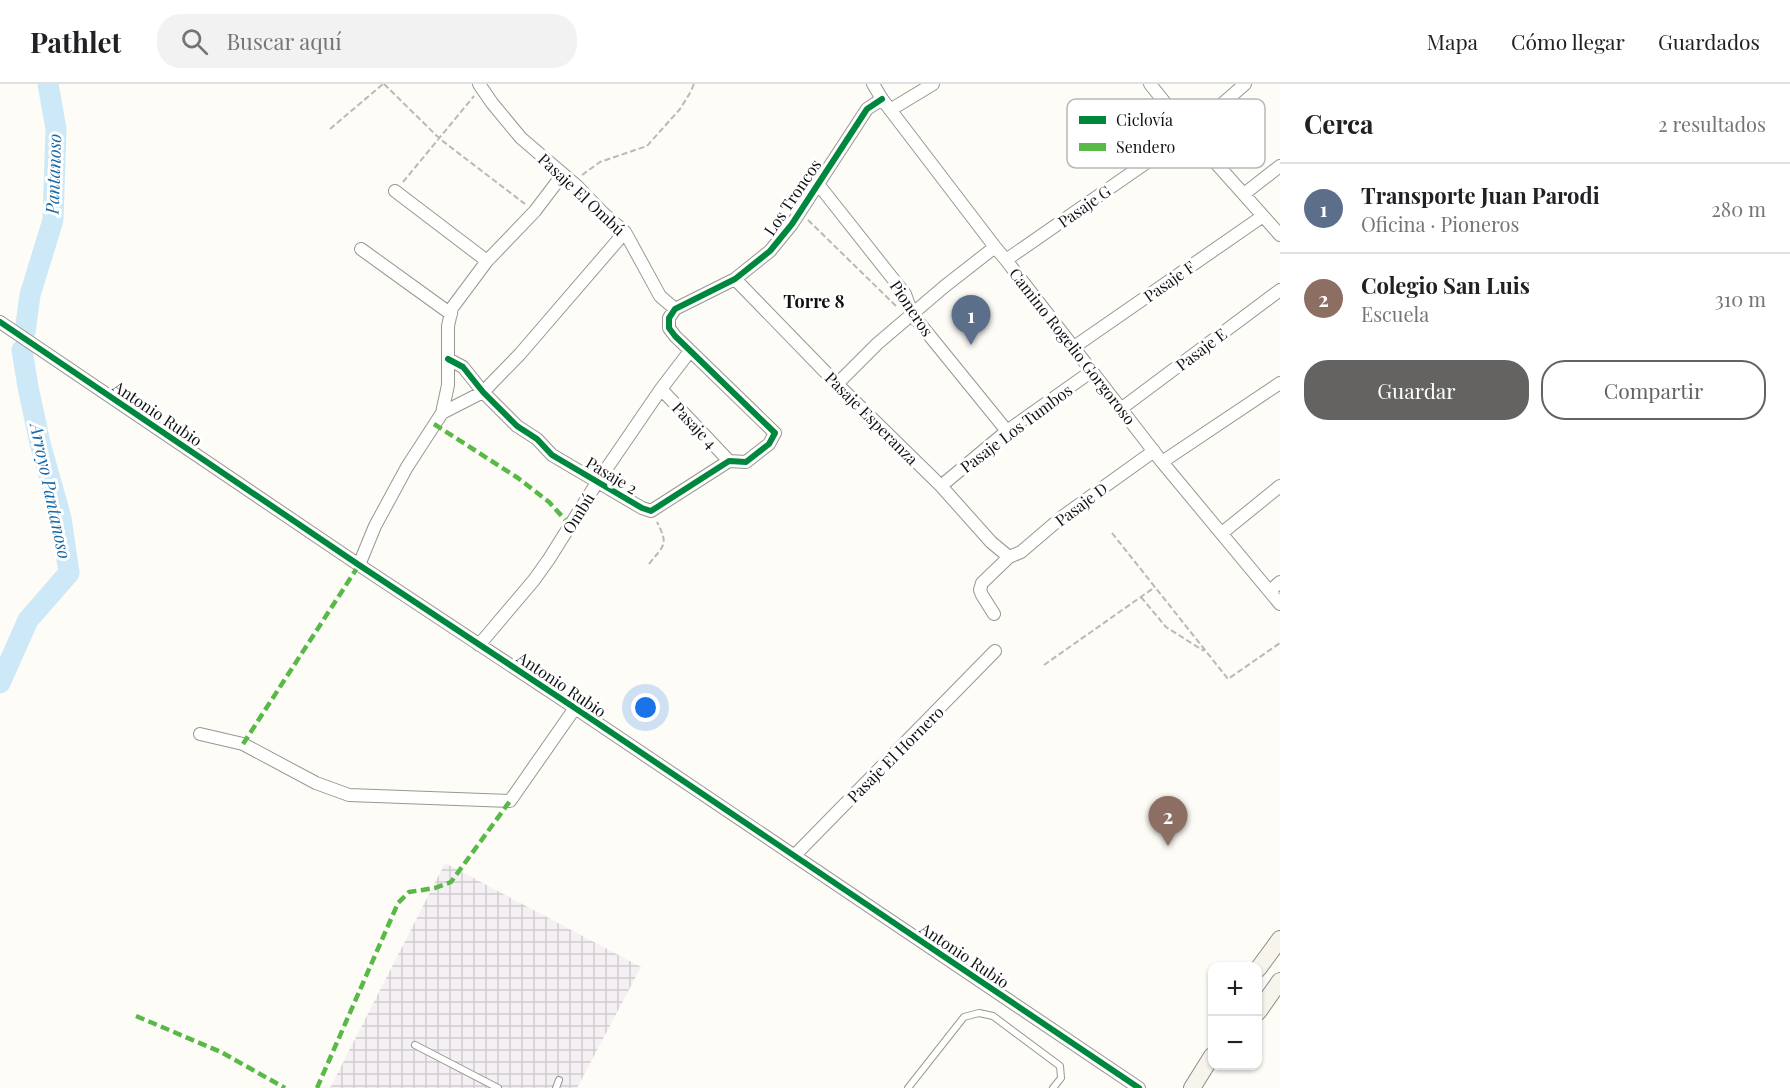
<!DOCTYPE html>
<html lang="es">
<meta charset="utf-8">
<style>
:root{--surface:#fff;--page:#f2f2f2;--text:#202124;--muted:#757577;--line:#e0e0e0;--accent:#646362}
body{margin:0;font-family:"Playfair Display",serif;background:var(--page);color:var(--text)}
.controls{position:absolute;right:18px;bottom:18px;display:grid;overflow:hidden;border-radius:12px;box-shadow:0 2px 4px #0004}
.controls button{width:54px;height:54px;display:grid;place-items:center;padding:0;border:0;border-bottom:2px solid var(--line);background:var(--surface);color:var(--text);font:30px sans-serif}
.you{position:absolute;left:646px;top:624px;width:21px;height:21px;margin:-15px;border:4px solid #fff;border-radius:50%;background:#1a73e8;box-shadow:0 0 0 9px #1a73e833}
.badge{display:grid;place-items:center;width:39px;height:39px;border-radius:50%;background:var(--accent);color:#fff;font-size:20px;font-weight:700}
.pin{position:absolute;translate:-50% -50px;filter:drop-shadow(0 2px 3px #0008)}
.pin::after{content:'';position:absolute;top:32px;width:21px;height:18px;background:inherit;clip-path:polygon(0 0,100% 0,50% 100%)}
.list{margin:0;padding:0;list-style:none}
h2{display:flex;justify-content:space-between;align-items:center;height:78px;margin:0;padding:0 24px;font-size:26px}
h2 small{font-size:20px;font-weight:400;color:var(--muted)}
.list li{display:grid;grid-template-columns:39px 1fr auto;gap:18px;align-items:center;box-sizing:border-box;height:90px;padding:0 24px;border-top:2px solid var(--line)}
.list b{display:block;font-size:22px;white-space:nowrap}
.list p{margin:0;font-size:20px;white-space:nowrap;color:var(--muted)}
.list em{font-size:20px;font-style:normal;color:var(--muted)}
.actions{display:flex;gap:12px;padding:18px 24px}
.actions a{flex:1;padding:14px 0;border:2px solid var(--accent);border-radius:24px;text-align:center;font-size:21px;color:var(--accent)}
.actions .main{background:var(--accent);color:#fff}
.icon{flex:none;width:33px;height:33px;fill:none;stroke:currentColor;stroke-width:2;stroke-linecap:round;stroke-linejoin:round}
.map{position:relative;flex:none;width:1280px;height:1004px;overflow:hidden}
header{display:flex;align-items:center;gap:36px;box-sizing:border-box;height:84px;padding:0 30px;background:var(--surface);border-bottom:2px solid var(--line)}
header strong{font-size:28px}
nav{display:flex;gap:33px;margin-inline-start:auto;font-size:21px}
.search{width:420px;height:54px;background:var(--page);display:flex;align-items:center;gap:15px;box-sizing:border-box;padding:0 21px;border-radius:24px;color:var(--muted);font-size:22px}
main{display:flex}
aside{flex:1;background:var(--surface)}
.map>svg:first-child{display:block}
</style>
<header>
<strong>Pathlet</strong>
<div class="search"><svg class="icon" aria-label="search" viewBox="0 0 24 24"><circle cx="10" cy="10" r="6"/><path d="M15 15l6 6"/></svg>Buscar aquí</div>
<nav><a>Mapa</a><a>Cómo llegar</a><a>Guardados</a></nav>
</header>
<main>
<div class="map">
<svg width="1280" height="1004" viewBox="0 0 1280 1004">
<defs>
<pattern id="industrial-grid" width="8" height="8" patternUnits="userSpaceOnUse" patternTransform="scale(1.5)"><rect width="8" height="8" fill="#f5f0f3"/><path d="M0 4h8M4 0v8" fill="none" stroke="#d1cdcf"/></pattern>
</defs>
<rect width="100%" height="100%" fill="#fdfcf7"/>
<path fill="url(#industrial-grid)" d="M 445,779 L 641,883 L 577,1004 L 330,1004 Z"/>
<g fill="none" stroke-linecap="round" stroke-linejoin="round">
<path stroke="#cde8f7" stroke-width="21" d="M 25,248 L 30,211 L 53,136 L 56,45 L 48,0
M 0,599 L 28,536 L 69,489 L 61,434 L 40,359 L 28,303 L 22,266"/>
<g stroke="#979795" stroke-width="8">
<path id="lane" d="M 415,961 L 498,1004
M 556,1004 L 559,996
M 908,1004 L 964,933 L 979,929 L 993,932 L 1060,982 L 1061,994 L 1053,1004"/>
</g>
<g stroke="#979795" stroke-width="14">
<path id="street" d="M 479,0 L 492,19 L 521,54 L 577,102 L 603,129 L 625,148 L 660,212 L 675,225
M 873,0 L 882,15 L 995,163 L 1006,176 L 1162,378 L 1280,520
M 1150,0 L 1189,49 L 1280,151
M 890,26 L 933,0
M 818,100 L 905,210 L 912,230 L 1007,347
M 395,107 L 487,177
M 1244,110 L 1280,82
M 361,165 L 451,230
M 1006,176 L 1189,49 L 1245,0
M 735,195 L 837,300 L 941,402 L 991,458 L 1009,473
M 0,238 L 359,481 L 575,624 L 1139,1004
M 1074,263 L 1263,132
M 448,275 L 463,283 L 483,308 L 517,342 L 537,355 L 552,371 L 642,424 L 651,427 L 729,377 L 746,378 L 769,360 L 775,349 L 675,252 L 669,244 L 669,234 L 675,225 L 735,195 L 770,167 L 792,140 L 867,25 L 882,15
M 837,300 L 877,260 L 945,202 L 995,163
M 661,305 L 729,377
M 1122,324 L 1280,206
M 442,329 L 483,308 L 520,270 L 625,148
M 1162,378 L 1280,299
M 941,402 L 1007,347 L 1092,287
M 1222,449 L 1280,402
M 359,481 L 375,442 L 407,383 L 442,329 L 448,301 L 448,242 L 452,224 L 487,177 L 535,127 L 563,90
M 1270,507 L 1280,498
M 994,530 L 982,511 L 980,506 L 982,499 L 1009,473 L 1021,468 L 1062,433 L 1154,367
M 479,561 L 534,496 L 549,475 L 598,397 L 661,305 L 690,267
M 200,650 L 243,660 L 316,699 L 349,711 L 510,717 L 575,624
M 794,772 L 995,567"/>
</g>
<g stroke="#8e8d8b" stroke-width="18">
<path id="secondary" d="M 1258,885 L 1280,855
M 1258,928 L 1280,897
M 1192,1004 L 1212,972"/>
</g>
<path stroke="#b9b9b8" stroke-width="2" stroke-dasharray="6 3" stroke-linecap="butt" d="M 384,0 L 440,55 L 525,120
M 330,45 L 383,0
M 582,91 L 600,78 L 647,62 L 680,25 L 690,9 L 694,0
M 403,98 L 474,12
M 808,136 L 896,222
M 1112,449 L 1228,595 L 1280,559
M 649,480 C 664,461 669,461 657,438
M 1141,513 L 1166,543 L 1204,567
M 1044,581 L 1155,503"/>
<use href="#lane" stroke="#fffffe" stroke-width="6"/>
<use href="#street" stroke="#fffffe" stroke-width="12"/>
<use href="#secondary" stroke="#f6f4eb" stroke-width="16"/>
<path stroke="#58b947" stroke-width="4.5" stroke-dasharray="9 4.5" stroke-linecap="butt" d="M 434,340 L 518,394 L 549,418 L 570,441
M 243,660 L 359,481
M 136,932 L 221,968 L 285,1004
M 317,1004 L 398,819 L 409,808 L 435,804 L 451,798 L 510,717"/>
<g stroke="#fff" stroke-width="10">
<path id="cycleway" d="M 0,238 L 359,481 L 575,624 L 1139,1004
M 448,275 L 463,283 L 483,308 L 517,342 L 537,355 L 552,371 L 642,424 L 651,427 L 729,377 L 746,378 L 769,360 L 775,349 L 675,252 L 669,244 L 669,234 L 675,225 L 735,195 L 770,167 L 792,140 L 867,25 L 882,15"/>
</g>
<use href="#cycleway" stroke="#00873e" stroke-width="6"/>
</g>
<g text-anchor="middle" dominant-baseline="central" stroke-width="6" stroke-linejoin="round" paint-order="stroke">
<g font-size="16" fill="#111" stroke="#fff">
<text transform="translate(582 110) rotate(43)">Pasaje El Ombú</text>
<text transform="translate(792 113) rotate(-56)">Los Troncos</text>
<text transform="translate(1084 122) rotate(-35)">Pasaje G</text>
<text transform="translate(1169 197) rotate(-35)">Pasaje F</text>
<text transform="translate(912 224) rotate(56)">Pioneros</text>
<text transform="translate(1073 262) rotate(52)">Camino Rogelio Gorgoroso</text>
<text transform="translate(1201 265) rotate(-37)">Pasaje E</text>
<text transform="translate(158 329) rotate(34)">Antonio Rubio</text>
<text transform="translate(872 334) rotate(45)">Pasaje Esperanza</text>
<text transform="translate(695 341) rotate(47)">Pasaje 4</text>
<text transform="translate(1016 344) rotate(-37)">Pasaje Los Tumbos</text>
<text transform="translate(612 391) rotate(31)">Pasaje 2</text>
<text transform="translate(1081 420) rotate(-37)">Pasaje D</text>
<text transform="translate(578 429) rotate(-58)">Ombú</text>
<text transform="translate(562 600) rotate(34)">Antonio Rubio</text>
<text transform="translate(895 670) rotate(-45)">Pasaje El Hornero</text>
<text transform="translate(965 871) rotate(34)">Antonio Rubio</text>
</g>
<g font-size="18" font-style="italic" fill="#1768a6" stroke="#fff">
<text transform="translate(53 90) rotate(-88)">Pantanoso</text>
<text transform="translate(51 407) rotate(78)">Arroyo Pantanoso</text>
</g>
<g font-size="18" font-weight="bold" fill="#111" stroke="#fff">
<text x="814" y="217">Torre 8</text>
</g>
</g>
<rect x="1067" y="15" width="198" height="69" rx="9" fill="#fff" stroke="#b8b8b8" stroke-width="1.5"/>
<rect x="1079" y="32" width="27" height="8" fill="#00873e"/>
<rect x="1079" y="59" width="27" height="8" fill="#58b947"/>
<g font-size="16" fill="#111">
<text x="1116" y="42">Ciclovía</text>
<text x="1116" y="69">Sendero</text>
</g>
</svg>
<div class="controls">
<button>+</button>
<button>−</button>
</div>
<div class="you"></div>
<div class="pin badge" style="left:971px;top:261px;background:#5c6f8a">1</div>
<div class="pin badge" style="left:1168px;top:762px;background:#8d6e63">2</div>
</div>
<aside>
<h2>Cerca<small>2 resultados</small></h2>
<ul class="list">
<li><span class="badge" style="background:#5c6f8a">1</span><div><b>Transporte Juan Parodi</b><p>Oficina · Pioneros</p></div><em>280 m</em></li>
<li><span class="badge" style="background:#8d6e63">2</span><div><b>Colegio San Luis</b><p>Escuela</p></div><em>310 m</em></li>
</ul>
<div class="actions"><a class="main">Guardar</a><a>Compartir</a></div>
</aside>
</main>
